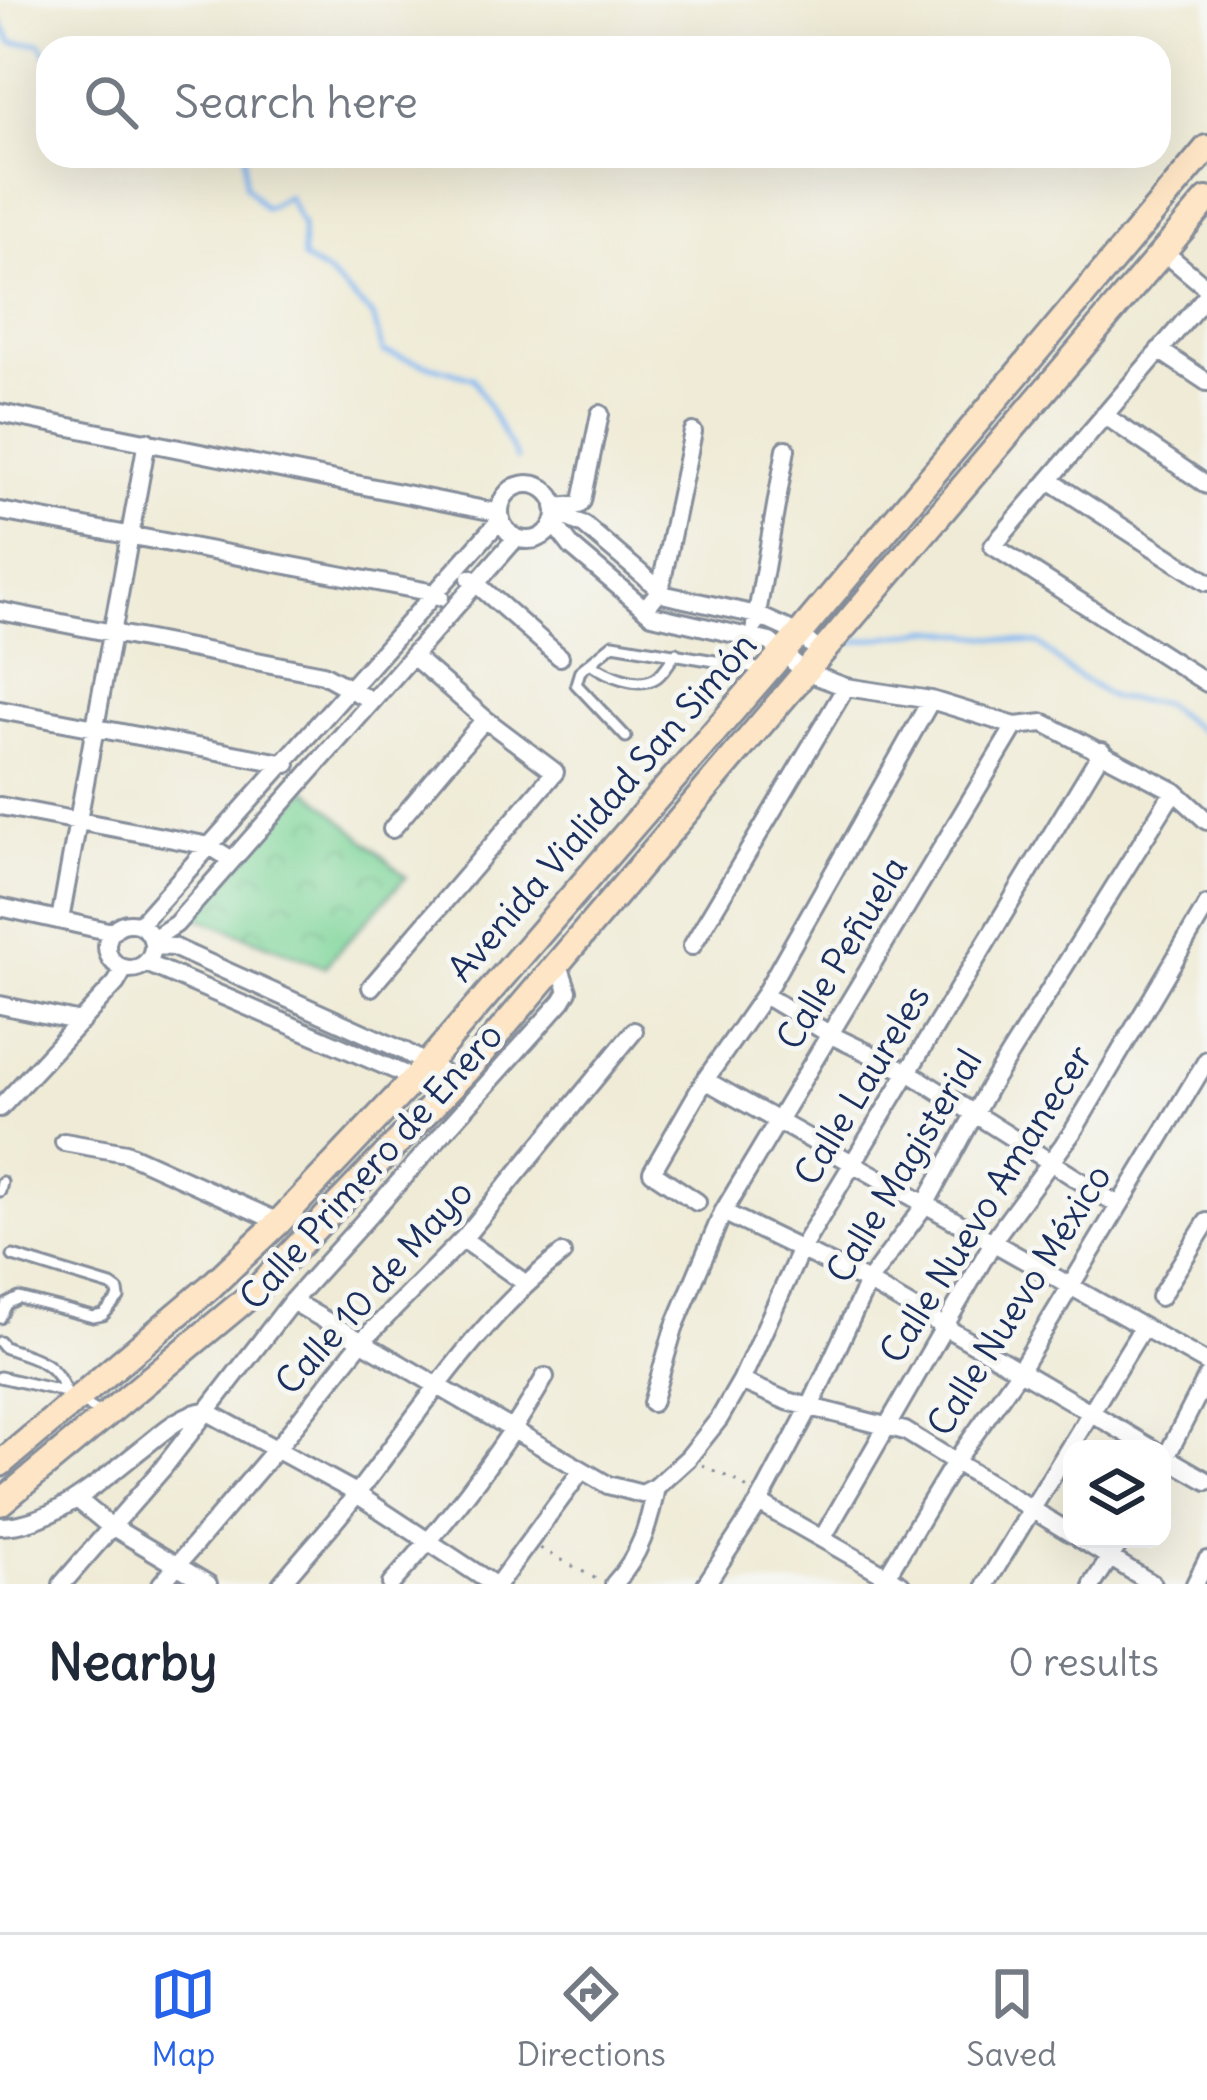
<!DOCTYPE html>
<meta charset="utf-8">
<style>
:root{--surface:#fff;--page:#f2f2f3;--text:#1f2937;--muted:#747a83;--line:#e0e1e3;--accent:#2563eb}
body{margin:0;font-family:Delius,sans-serif;background:var(--page);color:var(--text)}
.controls{position:absolute;right:36px;bottom:36px;display:grid;overflow:hidden;border-radius:24px;box-shadow:0 12px 48px #0002}
.controls button{width:108px;height:108px;display:grid;place-items:center;padding:0;border:0;border-bottom:3px solid var(--line);background:var(--surface);color:var(--text);font:60px sans-serif}
.list{margin:0;padding:0;list-style:none}
h2{display:flex;justify-content:space-between;align-items:center;height:156px;margin:0;padding:0 48px;font-size:51px}
h2 small{font-size:39px;font-weight:400;color:var(--muted)}
.icon{flex:none;width:66px;height:66px;fill:none;stroke:currentColor;stroke-width:2;stroke-linecap:round;stroke-linejoin:round}
.map{position:relative;flex:none;width:1207px;height:1584px;overflow:hidden}
.search{position:absolute;background:var(--surface);box-shadow:0 12px 48px #0002;left:36px;right:36px;top:36px;height:132px;display:flex;align-items:center;gap:30px;box-sizing:border-box;padding:0 42px;border-radius:36px;color:var(--muted);font-size:45px}
.sheet{height:348px;background:var(--surface)}
nav{display:flex;justify-content:space-around;align-items:center;box-sizing:border-box;height:168px;border-top:3px solid var(--line);background:var(--surface);font-size:33px;color:var(--muted)}
nav a{display:grid;justify-items:center;gap:6px}
nav .on{color:var(--accent)}
.map>svg:first-child{display:block}
</style>
<div class="map">
<svg width="1207" height="1584" viewBox="0 0 1207 1584">
<defs>
<pattern id="park-crowns" width="20" height="18" patternUnits="userSpaceOnUse" patternTransform="scale(3)"><rect width="20" height="18" fill="#7ed599"/><path d="M2 6a3 3 0 1 1 6 0M12 15a3 3 0 1 1 6 0" fill="none" stroke="#6cb786"/></pattern>
</defs>
<rect width="100%" height="100%" fill="#f6f6f2"/>
<filter id="ink" filterUnits="userSpaceOnUse"><feTurbulence type="fractalNoise" baseFrequency=".00833" numOctaves="2"/><feDisplacementMap in="SourceGraphic" scale="24" xChannelSelector="R" yChannelSelector="G"/><feConvolveMatrix kernelMatrix="1 2 1 2 8 2 1 2 1" color-interpolation-filters="sRGB"/></filter>
<filter id="wash" filterUnits="userSpaceOnUse"><feTurbulence type="fractalNoise" baseFrequency=".004" numOctaves="4" result="noise"/><feDisplacementMap in="SourceGraphic" scale="48" xChannelSelector="R" yChannelSelector="G"/><feGaussianBlur stdDeviation="2.7" result="paint"/><feColorMatrix in="noise" values="0 0 0 0 0 0 0 0 0 0 0 0 0 0 0 0 0 1.4 0 .05"/><feComposite in="paint" operator="in"/></filter>
<g filter="url(#wash)">
<rect width="100%" height="100%" fill="#efebd6"/>
<path fill="url(#park-crowns)" stroke="#4c827c" stroke-width="3" d="M 307,789 L 406,877 L 324,967 L 194,916 Z"/>
<g fill="none" stroke-linecap="round" stroke-linejoin="round">
<path stroke="#83b9f2" stroke-width="4.5" d="M 0,20 L 12,43 L 40,43 L 48,56
M 245,156 L 245,185 L 265,209 L 288,196 L 302,226 L 303,259 L 327,273 L 373,316 L 383,352 L 473,378 L 517,459
M 847,643 L 932,630 L 1040,644 L 1069,671 L 1113,698 L 1162,703 L 1207,736"/>
</g>
</g>
<g filter="url(#ink)">
<g fill="none" stroke-linecap="round" stroke-linejoin="round">
<g stroke="#858d9a" stroke-width="15">
<path id="service" d="M 590,663 C 606,674 639,690 657,677 C 664,672 670,661 676,653
M 626,737 L 576,684 L 580,671 L 613,644 L 763,669
M 0,1191 L 2,1182
M 0,1318 L 7,1304 L 19,1298 L 93,1317 L 103,1315 L 119,1298 L 118,1291 L 111,1286 L 13,1256
M 0,1342 L 4,1347 C 35,1359 53,1359 66,1392
M 0,1377 L 66,1392 L 103,1415"/>
</g>
<g stroke="#858d9a" stroke-width="22">
<path id="minor" d="M 1164,252 L 1207,288
M 1207,295 L 993,546 L 1207,683
M 1159,350 L 1207,382
M 0,413 L 500,513
M 1104,415 L 1207,485
M 1049,480 L 1207,582
M500 512a28 28 0 1 1 56 0a28 28 0 1 1-56 0Z
M 555,507 L 579,505 L 582,501 L 600,414
M 0,511 L 435,593 L 440,597
M 557,513 L 584,525 L 666,595 L 757,615 L 799,634 L 821,653
M 554,524 L 572,547 L 652,615 L 770,642 L 805,672 L 846,687 L 931,700 L 1015,726 L 1044,723 L 1174,791 L 1207,821
M 470,578 L 560,657
M 645,609 L 660,590 L 693,432
M 0,611 L 323,674 L 372,701
M 755,625 L 786,449
M 0,710 L 287,764
M 0,806 L 210,846 L 232,860
M 392,829 L 485,719
M 0,907 L 112,932
M 60,920 L 147,441
M107 946a23 23 0 1 1 46 0a23 23 0 1 1-46 0Z
M 139,925 L 501,519
M 153,939 L 176,924 L 516,538
M 154,946 L 173,947 L 404,1051 L 456,1081
M 692,946 L 846,687
M 146,963 L 446,1092
M 371,987 L 555,772 L 485,719 L 413,656
M 764,995 L 831,1035 L 910,1073 L 1118,1205
M 0,1005 L 81,1022
M 705,1080 L 1207,1363
M 0,1108 L 116,983 L 124,969
M 64,1142 L 126,1153 L 279,1222
M 697,1202 L 652,1172 L 705,1080 L 764,995 L 931,700
M 723,1212 L 868,1282 L 1153,1449
M 463,1239 L 525,1283
M 1160,1297 L 1207,1222
M 292,1301 L 608,1485 L 642,1494 L 656,1487 L 688,1458 L 719,1419 L 741,1381 L 801,1249 L 1102,751
M 741,1381 L 787,1401 L 905,1431 L 1072,1534
M 652,1403 L 674,1328 L 723,1212 L 1015,726
M 206,1411 L 349,1489 L 493,1584
M 1162,1455 L 1207,1481
M 1162,1465 L 1207,1377
M 77,1499 L 106,1523 L 208,1584
M 759,1503 L 901,1584
M 0,1526 C 56,1526 107,1475 149,1443 C 166,1429 184,1413 206,1411
M 822,1539 L 999,1232 L 1072,1133 L 1207,905
M 1080,1539 L 1153,1584
M 887,1575 L 955,1462 L 1020,1370 L 1207,1060
M 62,1584 L 163,1468 L 292,1301 L 562,1001 L 568,991 L 558,962
M 161,1584 L 277,1448 L 361,1342 L 463,1239 L 634,1031
M 281,1584 C 306,1553 334,1524 358,1492 C 422,1409 479,1319 562,1254
M 391,1584 C 449,1520 502,1452 545,1377
M 498,1584 L 582,1470
M 614,1584 C 640,1556 649,1525 656,1487
M 706,1584 L 759,1503 L 810,1407 L 868,1282 L 925,1205 L 989,1087 L 1174,791
M 986,1584 L 1143,1327
M 1093,1584 L 1122,1539
M 1195,1584 L 1207,1560"/>
</g>
<g stroke="#858d9a" stroke-width="30">
<path id="secondary" d="M 0,1464 L 210,1287 L 279,1222 L 414,1079 L 799,634 L 1207,148
M 0,1503 L 251,1295 L 467,1070 L 1207,200"/>
</g>
<path stroke="#858d9a" stroke-width="3" stroke-dasharray="3 9" stroke-linecap="butt" d="M 702,1465 L 741,1483 L 750,1492
M 540,1548 L 600,1581"/>
<use href="#service" stroke="#fff" stroke-width="9"/>
<use href="#minor" stroke="#fff" stroke-width="16"/>
<use href="#secondary" stroke="#fde5c5" stroke-width="24"/>
</g>
</g>
<g text-anchor="middle" dominant-baseline="central" stroke-width="10" stroke-linejoin="round" paint-order="stroke">
<g font-size="36" fill="#1b2f5e" stroke="#f6f6f2">
<text transform="translate(602 807) rotate(-49)">Avenida Vialidad San Simón</text>
<text transform="translate(842 953) rotate(-59)">Calle Peñuela</text>
<text transform="translate(862 1085) rotate(-59)">Calle Laureles</text>
<text transform="translate(371 1166) rotate(-48)">Calle Primero de Enero</text>
<text transform="translate(904 1166) rotate(-59)">Calle Magisterial</text>
<text transform="translate(986 1204) rotate(-58)">Calle Nuevo Amanecer</text>
<text transform="translate(374 1287) rotate(-48)">Calle 10 de Mayo</text>
<text transform="translate(1019 1300) rotate(-58)">Calle Nuevo México</text>
</g>
</g>
</svg>
<div class="controls">
<button><svg class="icon" aria-label="layers" viewBox="0 0 24 24"><path d="M12 4l9 5-9 5-9-5zM3 14l9 5 9-5"/></svg></button>
</div>
<div class="search"><svg class="icon" aria-label="search" viewBox="0 0 24 24"><circle cx="10" cy="10" r="6"/><path d="M15 15l6 6"/></svg>Search here</div>
</div>
<section class="sheet">
<h2>Nearby<small>0 results</small></h2>
<ul class="list">
</ul>
</section>
<nav>
<a class="on"><svg class="icon" aria-label="map" viewBox="0 0 24 24"><path d="M3 6l6-2 6 2 6-2v14l-6 2-6-2-6 2zM9 4v14M15 6v14"/></svg>Map</a>
<a><svg class="icon" aria-label="directions" viewBox="0 0 24 24"><path d="M12 3l9 9-9 9-9-9zM9 14v-3h6M13 9l2 2-2 2"/></svg>Directions</a>
<a><svg class="icon" aria-label="saved" viewBox="0 0 24 24"><path d="M7 4h10v16l-5-4-5 4z"/></svg>Saved</a>
</nav>
